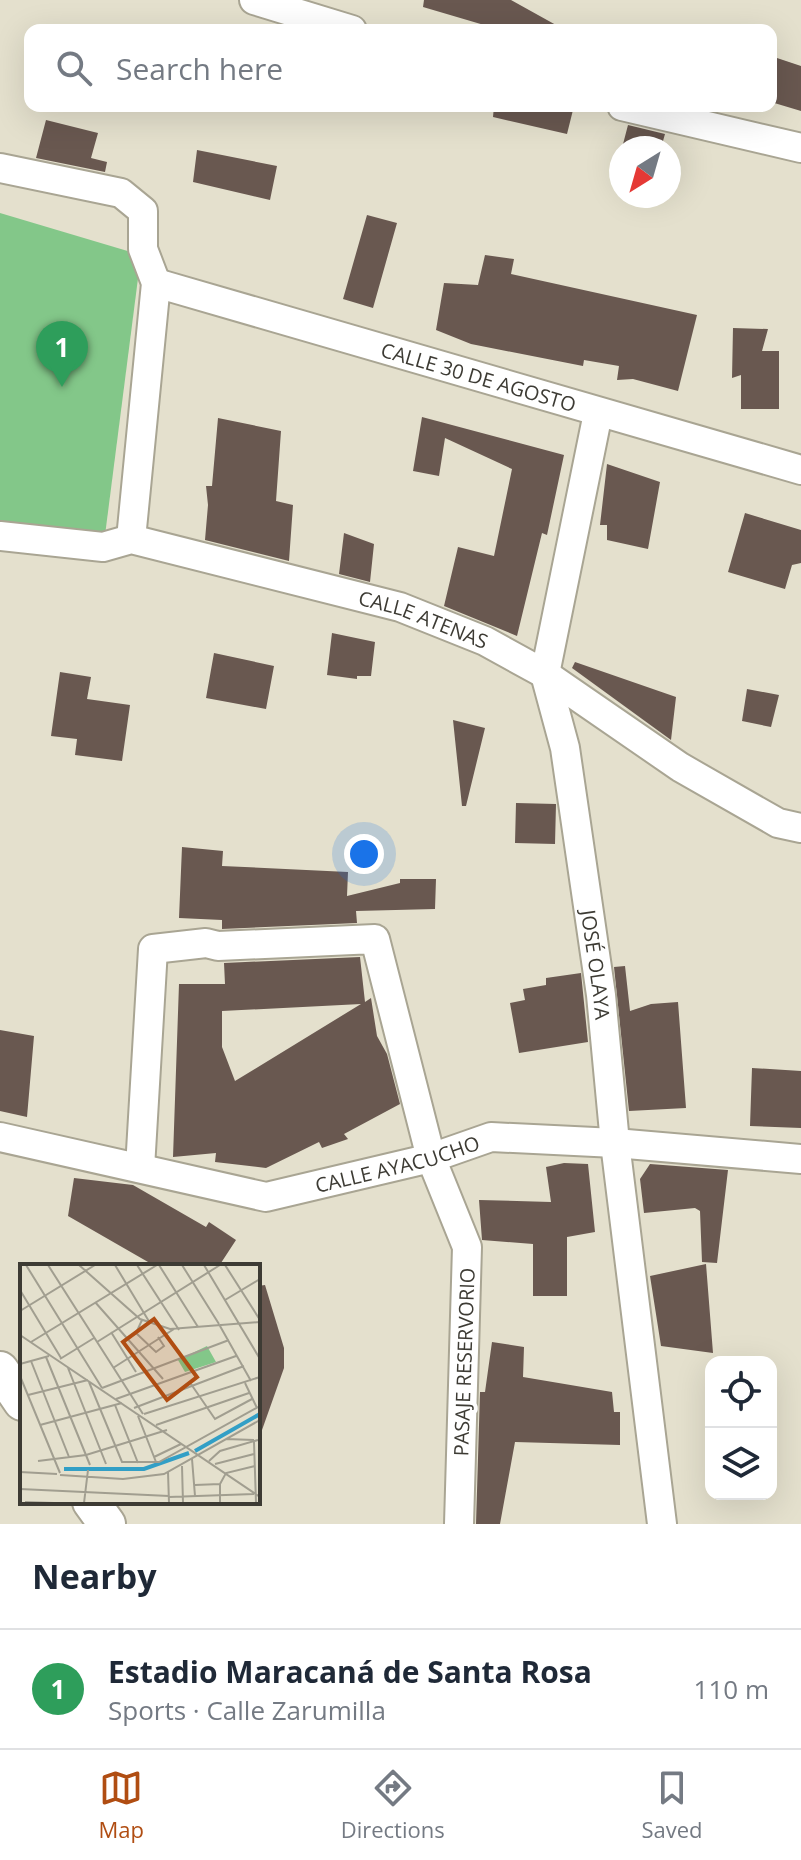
<!DOCTYPE html>
<meta charset="utf-8">
<style>
:root{--surface:#fff;--page:#f6f6f7;--text:#1f2937;--muted:#747a83;--line:#e0e1e3;--accent:#b04d12}
body{margin:0;font-family:"Open Sans",sans-serif;background:var(--page);color:var(--text)}
.controls{position:absolute;right:24px;bottom:24px;display:grid;overflow:hidden;border-radius:16px;box-shadow:0 8px 32px #0002}
.controls button{width:72px;height:72px;display:grid;place-items:center;padding:0;border:0;border-bottom:2px solid var(--line);background:var(--surface);color:var(--text);font:40px sans-serif}
.compass{position:absolute;left:609px;top:136px;width:72px;height:72px;border-radius:50%;background:var(--surface);box-shadow:0 8px 32px #0002;rotate:217deg}
.you{position:absolute;left:364px;top:854px;width:28px;height:28px;margin:-20px;border:6px solid #fff;border-radius:50%;background:#1a73e8;box-shadow:0 0 0 12px #1a73e833}
.badge{display:grid;place-items:center;width:52px;height:52px;border-radius:50%;background:var(--accent);color:#fff;font-size:26px;font-weight:700}
.pin{position:absolute;translate:-50% -66px;filter:drop-shadow(0 2px 4px #0008)}
.pin::after{content:'';position:absolute;top:42px;width:28px;height:24px;background:inherit;clip-path:polygon(0 0,100% 0,50% 100%)}
.list{margin:0;padding:0;list-style:none}
h2{display:flex;justify-content:space-between;align-items:center;height:104px;margin:0;padding:0 32px;font-size:34px}
h2 small{font-size:26px;font-weight:400;color:var(--muted)}
.list li{display:grid;grid-template-columns:52px 1fr auto;gap:24px;align-items:center;box-sizing:border-box;height:120px;padding:0 32px;border-top:2px solid var(--line)}
.list b{display:block;font-size:30px;white-space:nowrap}
.list p{margin:0;font-size:26px;white-space:nowrap;color:var(--muted)}
.list em{font-size:26px;font-style:normal;color:var(--muted)}
.icon{flex:none;width:44px;height:44px;fill:none;stroke:currentColor;stroke-width:2;stroke-linecap:round;stroke-linejoin:round}
.map{position:relative;flex:none;width:801px;height:1524px;overflow:hidden}
.search{position:absolute;background:var(--surface);box-shadow:0 8px 32px #0002;left:24px;right:24px;top:24px;height:88px;display:flex;align-items:center;gap:20px;box-sizing:border-box;padding:0 28px;border-radius:16px;color:var(--muted);font-size:30px}
.sheet{height:224px;background:var(--surface)}
nav{display:flex;justify-content:space-around;align-items:center;box-sizing:border-box;height:112px;border-top:2px solid var(--line);background:var(--surface);font-size:22px;color:var(--muted)}
nav a{display:grid;justify-items:center;gap:4px}
nav .on{color:var(--accent)}
.map>svg:first-child{display:block}
</style>
<div class="map">
<svg width="801" height="1524" viewBox="0 0 801 1524">
<rect width="100%" height="100%" fill="#e4e0cd"/>
<path fill="#83c789" d="M 0,213 L 141,255 L 104,543 L 0,530 Z"/>
<path fill="#695850" fill-rule="evenodd" d="M 424,0 L 511,0 L 565,30 L 501,30 L 423,7 Z
M 771,56 L 801,66 L 801,111 L 771,102 Z
M 494,106 L 574,106 L 567,134 L 493,117 Z
M 46,120 L 98,133 L 91,158 L 107,162 L 105,172 L 36,158 Z
M 628,125 L 665,134 L 661,148 L 622,148 Z
M 197,150 L 277,166 L 270,200 L 193,182 Z
M 367,215 L 397,223 L 373,308 L 343,299 Z
M 485,255 L 514,259 L 511,274 L 697,315 L 678,391 L 633,379 L 617,380 L 619,366 L 584,360 L 583,366 L 471,344 L 436,330 L 444,283 L 478,285 Z
M 733,328 L 768,329 L 762,351 L 779,351 L 779,409 L 741,409 L 741,375 L 732,378 Z
M 422,417 L 564,455 L 547,535 L 542,533 L 517,636 L 444,606 L 458,547 L 494,556 L 512,469 L 445,438 L 439,476 L 413,471 Z
M 218,418 L 281,431 L 276,501 L 293,505 L 289,561 L 205,540 L 208,505 L 206,486 L 212,486 Z
M 607,464 L 660,482 L 648,549 L 607,540 L 607,525 L 600,525 Z
M 745,513 L 801,530 L 801,563 L 792,565 L 785,589 L 728,572 Z
M 344,533 L 374,544 L 370,582 L 339,574 Z
M 332,633 L 375,642 L 371,676 L 357,676 L 357,679 L 327,675 Z
M 214,653 L 274,666 L 266,709 L 206,698 Z
M 575,662 L 676,697 L 671,740 L 572,668 Z
M 60,672 L 91,677 L 87,699 L 130,705 L 122,761 L 75,755 L 77,739 L 51,736 Z
M 747,689 L 779,695 L 771,727 L 742,721 Z
M 453,720 L 485,728 L 466,806 L 462,806 Z
M 516,803 L 556,804 L 555,844 L 515,843 Z
M 182,847 L 223,851 L 222,866 L 348,872 L 347,896 L 400,883 L 400,879 L 436,879 L 435,909 L 356,911 L 357,923 L 222,929 L 222,920 L 179,918 Z
M 360,957 L 365,1002 L 371,998 L 377,1036 L 387,1054 L 400,1104 L 344,1134 L 348,1139 L 322,1148 L 319,1142 L 266,1168 L 215,1162 L 216,1153 L 173,1157 L 179,984 L 225,984 L 224,963 ZM 361,1004 L 235,1081 L 222,1047 L 222,1011 Z
M 625,966 L 630,1011 L 651,1004 L 678,1002 L 686,1108 L 629,1111 L 614,967 Z
M 581,973 L 588,1042 L 519,1053 L 510,1003 L 525,1000 L 523,989 L 546,985 L 546,978 Z
M 0,1030 L 34,1036 L 27,1117 L 0,1111 Z
M 752,1068 L 801,1071 L 801,1128 L 750,1126 Z
M 564,1163 L 588,1164 L 595,1232 L 567,1237 L 567,1296 L 533,1296 L 533,1244 L 482,1240 L 479,1200 L 551,1202 L 546,1167 Z
M 650,1164 L 728,1170 L 717,1263 L 702,1262 L 700,1211 L 695,1208 L 644,1213 L 640,1179 Z
M 74,1178 L 133,1185 L 206,1227 L 209,1222 L 236,1240 L 219,1266 L 155,1266 L 68,1216 Z
M 706,1264 L 713,1353 L 661,1346 L 650,1276 Z
M 265,1285 L 284,1348 L 284,1368 L 262,1430 L 258,1429 L 258,1286 Z
M 492,1342 L 524,1347 L 523,1377 L 612,1392 L 614,1412 L 620,1412 L 620,1445 L 515,1442 L 500,1524 L 476,1524 L 480,1392 L 485,1392 Z"/>
<g fill="none" stroke-linecap="round" stroke-linejoin="round">
<g stroke="#a9a593" stroke-width="32">
<g id="minor">
<path d="M 254,0 L 352,30"/>
<path d="M 622,106 L 801,148"/>
<path d="M 0,168 L 121,193 L 143,211 L 143,249 L 156,283 L 131,539"/>
<path id="s1" d="M 156,283 L 801,470"/>
<path id="s2" d="M 598,413 L 545,674 L 565,748 L 601,995 L 615,1143 L 662,1524"/>
<path id="s3" d="M 0,536 L 103,547 L 131,539 L 400,607 L 485,641 L 545,674 L 680,767 L 778,823 L 801,828"/>
<path id="s4" d="M 0,1137 L 266,1197 L 431,1158 L 491,1137 L 615,1143 L 801,1159"/>
<path d="M 140,1168 L 153,949 L 206,943 L 218,946 L 375,939 L 431,1158 L 467,1247 L 459,1524"/>
</g>
</g>
<g stroke="#a9a593" stroke-width="40">
<path id="tertiary" d="M 0,1370 L 22,1402
M 91,1502 L 107,1524"/>
</g>
<use href="#minor" stroke="#fff" stroke-width="28"/>
<use href="#tertiary" stroke="#fff" stroke-width="36"/>
</g>
<g text-anchor="middle" dominant-baseline="central" stroke-width="8" stroke-linejoin="round" paint-order="stroke">
<g font-size="20" fill="#3d3b34" stroke="#fff">
<text stroke="none"><textPath href="#s1" startOffset="336">CALLE 30 DE AGOSTO</textPath></text>
<text stroke="none"><textPath href="#s3" startOffset="436">CALLE ATENAS</textPath></text>
<text stroke="none"><textPath href="#s2" startOffset="562">JOSÉ OLAYA</textPath></text>
<text stroke="none"><textPath href="#s4" startOffset="408">CALLE AYACUCHO</textPath></text>
<text transform="translate(464 1362) rotate(-88)">PASAJE RESERVORIO</text>
</g>
</g>
<g transform="translate(20 1264)">
<rect width="240" height="240" fill="#e4e0cd"/>
<path d="M 187,82 L 196,98 L 165,108 L 158,96 Z" fill="#83c789"/>
<path fill="none" stroke="#329fc6" stroke-width="4" d="M 175,187 L 240,150M 44,205 L 124,205 L 169,189"/>
<path fill="none" stroke="#a19e90" stroke-width="2" d="M 6,1 L 82,124M 28,1 L 123,150M 59,1 L 120,55 L 150,65 L 240,58M 95,1 L 130,59M 117,1 L 159,66M 139,1 L 178,63M 162,1 L 199,60M 184,1 L 240,95M 205,1 L 240,56M 0,26 L 41,94M 205,36 L 240,15M 75,38 L 143,115M 0,47 L 75,1M 122,56 L 116,69 L 136,88 L 144,82 L 138,73M 200,62 L 231,117M 91,68 L 116,108M 0,71 L 240,233M 11,78 L 137,1M 77,78 L 200,1M 26,93 L 70,201M 40,95 L 74,74M 11,97 L 49,193M 0,100 L 29,92M 48,104 L 86,200M 93,104 L 154,65M 0,112 L 40,209M 69,118 L 102,198 L 139,198 L 240,142M 225,119 L 237,144M 171,120 L 195,155 L 232,135M 82,124 L 209,76M 8,131 L 68,116M 96,135 L 216,92M 95,141 L 118,199M 114,144 L 224,102M 124,150 L 240,113M 118,152 L 136,198M 20,161 L 102,139M 136,161 L 229,129M 206,175 L 234,176M 234,178 L 236,239M 134,193 L 161,180M 172,195 L 175,232M 18,197 L 66,191 L 147,166M 189,197 L 200,187 L 238,176M 195,200 L 234,190M 162,202 L 163,239M 0,208 L 37,210M 148,208 L 149,239M 40,211 L 103,215 L 144,210 L 240,156M 175,221 L 200,220M 0,225 L 149,232M 149,233 L 234,230M 5,238 L 34,239M 64,239 L 68,206M 200,239 L 200,220 L 206,209 L 235,202"/>
<path fill="#b04d12" fill-opacity="0.15" stroke="#b04d12" stroke-width="4" d="M 134,55 L 177,113 L 147,136 L 103,78 Z"/>
<rect width="240" height="240" fill="none" stroke="#3d3b34" stroke-width="4"/>
</g>
</svg>
<div class="controls">
<button><svg class="icon" aria-label="locate" viewBox="0 0 24 24"><circle cx="12" cy="12" r="6"/><path d="M12 2v4M12 18v4M2 12h4M18 12h4"/></svg></button>
<button><svg class="icon" aria-label="layers" viewBox="0 0 24 24"><path d="M12 4l9 5-9 5-9-5zM3 14l9 5 9-5"/></svg></button>
</div>
<svg class="compass" viewBox="-18 -18 36 36"><path d="M0-13l5 13h-10z" fill="#e53935"/><path d="M0 13l5-13h-10z" fill="#747a83"/></svg>
<div class="you"></div>
<div class="pin badge" style="left:62px;top:387px;background:#2e9e5b">1</div>
<div class="search"><svg class="icon" aria-label="search" viewBox="0 0 24 24"><circle cx="10" cy="10" r="6"/><path d="M15 15l6 6"/></svg>Search here</div>
</div>
<section class="sheet">
<h2>Nearby<small></small></h2>
<ul class="list">
<li><span class="badge" style="background:#2e9e5b">1</span><div><b>Estadio Maracaná de Santa Rosa</b><p>Sports · Calle Zarumilla</p></div><em>110 m</em></li>
</ul>
</section>
<nav>
<a class="on"><svg class="icon" aria-label="map" viewBox="0 0 24 24"><path d="M3 6l6-2 6 2 6-2v14l-6 2-6-2-6 2zM9 4v14M15 6v14"/></svg>Map</a>
<a><svg class="icon" aria-label="directions" viewBox="0 0 24 24"><path d="M12 3l9 9-9 9-9-9zM9 14v-3h6M13 9l2 2-2 2"/></svg>Directions</a>
<a><svg class="icon" aria-label="saved" viewBox="0 0 24 24"><path d="M7 4h10v16l-5-4-5 4z"/></svg>Saved</a>
</nav>
